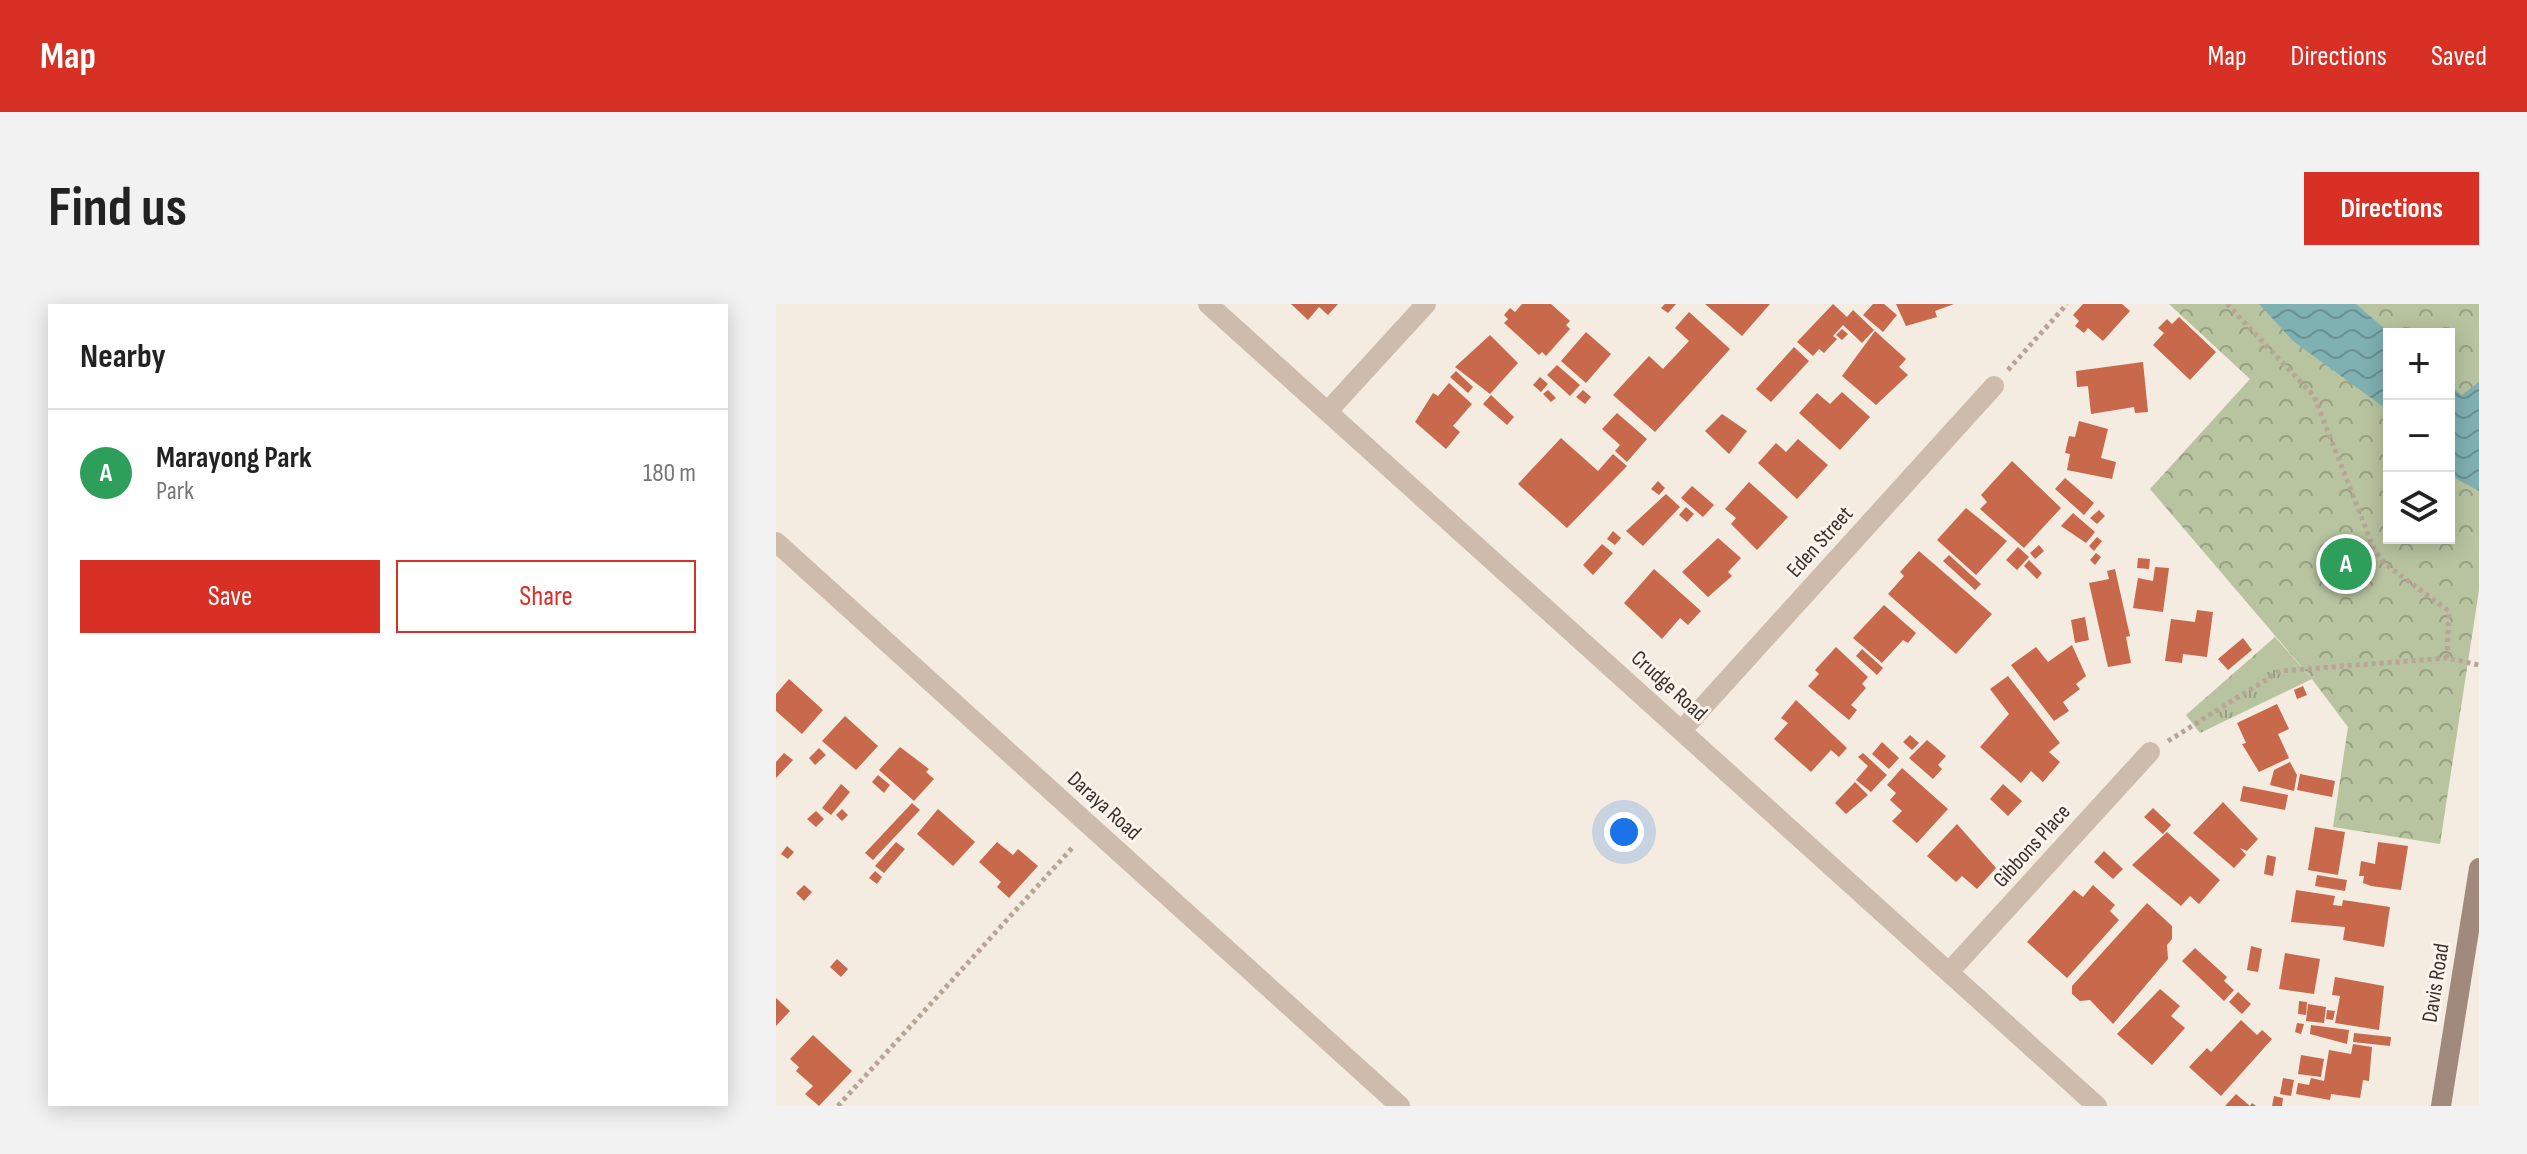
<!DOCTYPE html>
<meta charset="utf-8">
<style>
:root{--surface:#fff;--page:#f2f2f2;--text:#222;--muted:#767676;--line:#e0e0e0;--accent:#d93025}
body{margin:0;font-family:"Sofia Sans Condensed",sans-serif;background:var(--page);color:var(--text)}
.controls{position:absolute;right:24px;top:24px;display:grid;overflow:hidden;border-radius:0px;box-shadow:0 4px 20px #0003}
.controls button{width:72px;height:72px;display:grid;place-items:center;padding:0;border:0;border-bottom:2px solid var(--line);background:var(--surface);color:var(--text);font:40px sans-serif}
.you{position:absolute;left:848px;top:528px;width:28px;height:28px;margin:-20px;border:6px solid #fff;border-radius:50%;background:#1a73e8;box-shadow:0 0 0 12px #1a73e833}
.badge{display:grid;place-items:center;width:52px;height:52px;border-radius:50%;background:var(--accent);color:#fff;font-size:26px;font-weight:700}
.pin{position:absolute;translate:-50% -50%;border:4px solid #fff;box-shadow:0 2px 8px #0006}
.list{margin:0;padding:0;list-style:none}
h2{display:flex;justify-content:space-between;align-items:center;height:104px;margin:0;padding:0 32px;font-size:34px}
h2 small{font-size:26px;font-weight:400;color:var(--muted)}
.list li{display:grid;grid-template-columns:52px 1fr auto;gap:24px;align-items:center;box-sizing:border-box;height:128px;padding:0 32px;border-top:2px solid var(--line)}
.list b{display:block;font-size:30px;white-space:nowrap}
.list p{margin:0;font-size:26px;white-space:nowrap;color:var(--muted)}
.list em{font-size:26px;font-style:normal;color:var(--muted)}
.actions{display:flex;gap:16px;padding:24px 32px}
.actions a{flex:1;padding:18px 0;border:2px solid var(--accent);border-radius:0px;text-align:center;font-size:28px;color:var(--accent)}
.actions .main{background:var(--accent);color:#fff}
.icon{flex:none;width:44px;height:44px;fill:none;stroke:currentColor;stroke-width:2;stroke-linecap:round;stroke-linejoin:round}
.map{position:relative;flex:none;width:1703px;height:802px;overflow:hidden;border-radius:0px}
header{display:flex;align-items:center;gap:48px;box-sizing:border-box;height:112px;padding:0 40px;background:var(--accent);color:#fff}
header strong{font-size:38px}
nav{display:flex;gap:44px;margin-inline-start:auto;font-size:28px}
.intro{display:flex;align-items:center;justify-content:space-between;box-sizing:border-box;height:192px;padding:0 48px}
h1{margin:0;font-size:56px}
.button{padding:20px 36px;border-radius:0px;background:var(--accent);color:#fff;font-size:28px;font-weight:700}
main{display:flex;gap:48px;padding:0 48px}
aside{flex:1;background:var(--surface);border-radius:0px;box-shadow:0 4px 20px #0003}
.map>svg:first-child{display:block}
</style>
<header>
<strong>Map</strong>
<nav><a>Map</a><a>Directions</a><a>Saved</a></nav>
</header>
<div class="intro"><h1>Find us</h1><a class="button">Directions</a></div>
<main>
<aside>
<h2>Nearby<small></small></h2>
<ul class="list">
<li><span class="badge" style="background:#2e9e5b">A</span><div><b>Marayong Park</b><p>Park</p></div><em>180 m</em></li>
</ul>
<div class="actions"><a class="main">Save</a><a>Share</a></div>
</aside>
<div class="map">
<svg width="1703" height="802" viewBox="0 0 1703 802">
<defs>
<pattern id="grass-tufts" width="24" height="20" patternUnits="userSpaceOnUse" patternTransform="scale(2)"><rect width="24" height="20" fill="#b8c4a0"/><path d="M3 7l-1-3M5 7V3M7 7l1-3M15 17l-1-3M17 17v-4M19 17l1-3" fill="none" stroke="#97a083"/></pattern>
<pattern id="park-crowns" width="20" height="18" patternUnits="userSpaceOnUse" patternTransform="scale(2)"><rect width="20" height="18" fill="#b8c4a0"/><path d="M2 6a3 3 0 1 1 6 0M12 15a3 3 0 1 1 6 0" fill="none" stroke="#97a083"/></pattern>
<pattern id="water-waves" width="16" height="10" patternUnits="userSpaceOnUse" patternTransform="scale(2)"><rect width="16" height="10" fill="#7fb0b2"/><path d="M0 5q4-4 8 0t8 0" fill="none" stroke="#699091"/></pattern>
</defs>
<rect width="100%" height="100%" fill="#f4ebe1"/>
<path fill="url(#grass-tufts)" d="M 1499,333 L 1536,375 L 1424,429 L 1410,411 Z"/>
<path fill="url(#park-crowns)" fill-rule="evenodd" d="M 1393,0 L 1703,0 L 1703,286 L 1664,540 L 1557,523 L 1572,423 L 1536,375 L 1374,185 L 1474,75 ZM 1613,30 L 1673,30 L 1673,234 L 1613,234 Z"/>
<path fill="url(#water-waves)" d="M 1483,0 L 1580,0 L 1615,30 L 1613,107 L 1517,37 Z
M 1703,78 L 1703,187 L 1673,171 L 1673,81 L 1686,91 Z"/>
<path fill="#c8694b" d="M 515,0 L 562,0 L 552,11 L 543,3 L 532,16 Z
M 746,0 L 775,0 L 794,17 L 790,21 L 794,25 L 770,52 L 766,48 L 763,51 L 728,19 L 732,15 L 728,11 L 734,4 L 739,8 Z
M 889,0 L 900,0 L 892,9 L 885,4 Z
M 929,0 L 994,0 L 966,32 Z
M 1057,0 L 1071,13 L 1077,6 L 1098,26 L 1086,39 L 1067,21 L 1057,32 L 1061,35 L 1048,49 L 1043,45 L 1037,52 L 1021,38 Z
M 1097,0 L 1108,0 L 1121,11 L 1107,28 L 1087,11 Z
M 1120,0 L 1178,0 L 1159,7 L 1161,13 L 1130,22 Z
M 1307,0 L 1346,0 L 1354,7 L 1327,37 L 1312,24 L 1308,29 L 1299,22 L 1303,17 L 1297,11 Z
M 913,8 L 954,45 L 879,128 L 837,91 L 873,52 L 887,65 L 913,37 L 899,24 Z
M 1403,13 L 1440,48 L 1414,76 L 1377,41 L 1388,29 L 1382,24 L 1391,15 L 1396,20 Z
M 1066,25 L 1072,30 L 1066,36 L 1060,31 Z
M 1099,27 L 1130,55 L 1123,63 L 1132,71 L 1100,101 L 1066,72 Z
M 810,28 L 835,50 L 810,79 L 785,57 Z
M 714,31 L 742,59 L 714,90 L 679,63 Z
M 1018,43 L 1033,57 L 995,98 L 980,85 Z
M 1367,58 L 1372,108 L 1359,109 L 1358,103 L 1315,110 L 1312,82 L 1301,83 L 1300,67 Z
M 781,61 L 804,81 L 794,92 L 771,71 Z
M 680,67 L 697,83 L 692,89 L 674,73 Z
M 764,73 L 772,80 L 765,88 L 757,81 Z
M 673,79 L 696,100 L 677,122 L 684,128 L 670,145 L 639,118 L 657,89 L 662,92 Z
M 772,86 L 780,94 L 775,98 L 767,90 Z
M 807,86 L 815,93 L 809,100 L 800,93 Z
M 1066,88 L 1094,113 L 1064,146 L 1023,109 L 1041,89 L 1054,100 Z
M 715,91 L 738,113 L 731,121 L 707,100 Z
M 841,109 L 871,135 L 851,158 L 839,147 L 844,141 L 826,125 Z
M 946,110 L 971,127 L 953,150 L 929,127 Z
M 1303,117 L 1332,125 L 1325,154 L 1340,158 L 1336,175 L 1291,166 L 1294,150 L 1289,149 L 1293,132 L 1299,133 Z
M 785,134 L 822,167 L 837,150 L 851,162 L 791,224 L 742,180 Z
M 1022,135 L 1052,161 L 1021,195 L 982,159 L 1000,139 L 1010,148 Z
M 1236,157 L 1285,204 L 1248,244 L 1204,205 L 1211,198 L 1205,191 Z
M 1289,174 L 1318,199 L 1308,211 L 1279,185 Z
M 882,177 L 889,184 L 883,191 L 875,185 Z
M 973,178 L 1012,213 L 981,246 L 955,220 L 960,214 L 949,205 Z
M 916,182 L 938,201 L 927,213 L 905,194 Z
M 890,190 L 904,203 L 867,242 L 850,227 Z
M 910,203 L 918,210 L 911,218 L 903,211 Z
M 1190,204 L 1231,237 L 1200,271 L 1161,236 Z
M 1323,206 L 1329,212 L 1321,220 L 1314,214 Z
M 1297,209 L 1319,228 L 1310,239 L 1285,222 Z
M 837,227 L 845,234 L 839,241 L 831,235 Z
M 1321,233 L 1326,237 L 1318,247 L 1313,242 Z
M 942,234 L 965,254 L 952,268 L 956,272 L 932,293 L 906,268 Z
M 826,240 L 837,249 L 817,271 L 807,261 Z
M 1263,241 L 1268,247 L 1259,255 L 1254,249 Z
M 1242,243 L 1253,253 L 1241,266 L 1230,256 Z
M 1143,247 L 1216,310 L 1180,350 L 1112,290 L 1128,272 L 1124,268 Z
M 1320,249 L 1325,253 L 1319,261 L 1314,256 Z
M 1173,251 L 1205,280 L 1199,286 L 1167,257 Z
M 1362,254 L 1374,255 L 1373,265 L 1361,264 Z
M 1253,256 L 1266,269 L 1261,275 L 1248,262 Z
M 1379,263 L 1393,264 L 1387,308 L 1357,304 L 1362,274 L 1377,277 Z
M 878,265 L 925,307 L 912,321 L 904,314 L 886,335 L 848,299 Z
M 1339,265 L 1354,332 L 1350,333 L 1355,359 L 1332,363 L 1313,279 L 1333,275 L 1331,267 Z
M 1108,301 L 1140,329 L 1132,339 L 1127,336 L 1106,359 L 1077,334 Z
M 1421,306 L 1437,308 L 1431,353 L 1407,350 L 1406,359 L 1389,357 L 1395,315 L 1419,318 Z
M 1309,313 L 1313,336 L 1299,339 L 1295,316 Z
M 1467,334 L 1476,346 L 1452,366 L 1442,355 Z
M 1296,341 L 1310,372 L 1300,380 L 1304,385 L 1287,398 L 1293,407 L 1278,417 L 1235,361 L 1260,343 L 1272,358 Z
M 1060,343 L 1092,373 L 1086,380 L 1090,384 L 1075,401 L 1081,406 L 1073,416 L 1032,382 L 1043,370 L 1039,366 Z
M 1086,345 L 1107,364 L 1101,371 L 1080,352 Z
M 1232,372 L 1284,439 L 1273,448 L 1284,458 L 1267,478 L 1255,467 L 1245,479 L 1204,443 L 1233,410 L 1214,385 Z
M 13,375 L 47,406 L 26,430 L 0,407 L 0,390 Z
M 1527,382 L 1531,391 L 1521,395 L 1518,386 Z
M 1020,396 L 1071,444 L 1063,453 L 1055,446 L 1035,468 L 998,435 L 1012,419 L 1005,414 Z
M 1501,400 L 1513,425 L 1502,430 L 1513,454 L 1483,468 L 1466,440 L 1470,439 L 1461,419 Z
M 69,412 L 102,442 L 80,466 L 46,437 Z
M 1134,431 L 1143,439 L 1136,446 L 1127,438 Z
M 1151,436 L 1170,452 L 1162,461 L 1166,465 L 1157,475 L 1133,454 Z
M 1106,438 L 1123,454 L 1113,465 L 1096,450 Z
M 124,443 L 153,465 L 150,468 L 158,475 L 138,497 L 103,466 Z
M 43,444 L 50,451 L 39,461 L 33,454 Z
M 8,449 L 17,456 L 0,474 L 0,458 Z
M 1087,449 L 1111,471 L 1095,488 L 1080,476 L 1092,462 L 1082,453 Z
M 1514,458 L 1521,471 L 1518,487 L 1494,481 L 1498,466 Z
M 1126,464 L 1172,505 L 1141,539 L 1116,517 L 1126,507 L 1114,496 L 1120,489 L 1111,481 Z
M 1524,470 L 1559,477 L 1556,493 L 1521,486 Z
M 102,471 L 114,481 L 108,489 L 96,478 Z
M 1079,478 L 1092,491 L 1070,510 L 1059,499 Z
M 65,480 L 74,488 L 55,511 L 46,504 Z
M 1227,480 L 1246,497 L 1232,512 L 1214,495 Z
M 1467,482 L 1512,491 L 1509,506 L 1464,497 Z
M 1447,498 L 1482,535 L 1471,547 L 1464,544 L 1470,551 L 1458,564 L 1417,529 Z
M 136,499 L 144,506 L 97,556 L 89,549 Z
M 1377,504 L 1395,521 L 1387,530 L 1368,513 Z
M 66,505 L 72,511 L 66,517 L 60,511 Z
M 162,505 L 199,538 L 177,562 L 141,530 Z
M 40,507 L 48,515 L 40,523 L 31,515 Z
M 1181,520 L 1220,564 L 1201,585 L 1186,572 L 1180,578 L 1151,552 Z
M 1539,523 L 1569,528 L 1562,571 L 1532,566 Z
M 1391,528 L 1444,576 L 1423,600 L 1414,592 L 1405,602 L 1356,561 Z
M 120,538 L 129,545 L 108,569 L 99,562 Z
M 221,538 L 237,551 L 242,545 L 262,562 L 233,594 L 221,583 L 225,578 L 203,558 Z
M 1602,538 L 1632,542 L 1625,586 L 1595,582 L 1587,579 L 1588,572 L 1583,572 L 1585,557 L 1599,560 Z
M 11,542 L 18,548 L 12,555 L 5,550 Z
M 1328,547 L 1347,565 L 1337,575 L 1318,558 Z
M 1491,551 L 1500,553 L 1497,572 L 1488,570 Z
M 99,567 L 106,573 L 101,580 L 93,574 Z
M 1541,571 L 1571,576 L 1569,587 L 1539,582 Z
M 28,581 L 36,588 L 28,597 L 20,589 Z
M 1317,581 L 1339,601 L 1334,607 L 1343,616 L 1291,674 L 1251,638 L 1298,586 L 1307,593 Z
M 1520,586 L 1559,592 L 1557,601 L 1566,602 L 1567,596 L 1614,603 L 1608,643 L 1567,636 L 1569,623 L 1515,618 Z
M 1371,599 L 1396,622 L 1396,635 L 1391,641 L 1392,655 L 1337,720 L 1314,696 L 1304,697 L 1296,690 L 1296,682 Z
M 1475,642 L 1486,645 L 1482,668 L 1471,666 Z
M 1419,644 L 1451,673 L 1448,677 L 1458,686 L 1448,697 L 1406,657 Z
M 1509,649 L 1544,655 L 1538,690 L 1503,685 Z
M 61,655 L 72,665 L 65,673 L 54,663 Z
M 1559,673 L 1608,682 L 1603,726 L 1559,719 L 1564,692 L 1556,691 Z
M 1384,685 L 1404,702 L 1395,712 L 1409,724 L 1376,761 L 1341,730 Z
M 1462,688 L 1475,700 L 1466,710 L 1453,698 Z
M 0,694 L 14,707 L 0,722 Z
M 1523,697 L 1531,698 L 1530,711 L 1522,710 Z
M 1532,700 L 1550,703 L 1548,719 L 1530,717 Z
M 1551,706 L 1559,707 L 1557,716 L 1550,715 Z
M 1465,716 L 1481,731 L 1486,726 L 1496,735 L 1445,792 L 1413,763 L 1431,744 L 1435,748 Z
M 1521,719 L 1528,720 L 1525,730 L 1519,728 Z
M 1535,721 L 1573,726 L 1571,740 L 1534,730 Z
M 1578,729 L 1615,733 L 1614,742 L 1577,738 Z
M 37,731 L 76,767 L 43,802 L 29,790 L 37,782 L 20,767 L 23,763 L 14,755 Z
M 1577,740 L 1596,743 L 1593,777 L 1587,776 L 1584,794 L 1555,790 L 1554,796 L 1520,790 L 1522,779 L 1533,781 L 1535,774 L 1548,777 L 1553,746 L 1575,750 Z
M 1525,751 L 1548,755 L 1545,773 L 1522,770 Z
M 1507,774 L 1518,776 L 1515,792 L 1504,790 Z
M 1460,790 L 1474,802 L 1476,799 L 1480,802 L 1449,802 Z
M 1498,792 L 1507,794 L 1506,802 L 1496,802 Z"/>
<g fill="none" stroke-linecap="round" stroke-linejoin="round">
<path stroke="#b9a596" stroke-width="5" stroke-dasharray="4 4" stroke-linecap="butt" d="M 1451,0 L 1538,92 L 1598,245 L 1609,260 L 1673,307 L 1671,354 L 1703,361
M 1232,66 L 1291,0
M 1392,437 L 1504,367 L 1671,354
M 62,802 L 297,543"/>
<path stroke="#cdbbac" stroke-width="20" d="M 432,0 L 1321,802
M 552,107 L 650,0
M 0,238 L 624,802
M 906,426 L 1218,82
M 1173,668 L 1374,448"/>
<path stroke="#a18a7d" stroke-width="20" d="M 1665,802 L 1703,564"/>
</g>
<g text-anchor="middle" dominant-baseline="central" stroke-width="6" stroke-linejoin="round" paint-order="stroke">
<g font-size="22" fill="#3b302b" stroke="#fbf5ee">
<text transform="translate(1044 238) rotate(-48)">Eden Street</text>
<text transform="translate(893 382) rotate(42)">Crudge Road</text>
<text transform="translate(328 502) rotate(42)">Daraya Road</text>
<text transform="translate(1256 542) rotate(-48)">Gibbons Place</text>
<text transform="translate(1660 679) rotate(-81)">Davis Road</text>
</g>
</g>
</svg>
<div class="controls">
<button>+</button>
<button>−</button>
<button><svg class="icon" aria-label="layers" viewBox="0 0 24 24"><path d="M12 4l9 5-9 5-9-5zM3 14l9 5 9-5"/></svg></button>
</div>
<div class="you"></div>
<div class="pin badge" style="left:1570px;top:260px;background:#2e9e5b">A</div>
</div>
</main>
